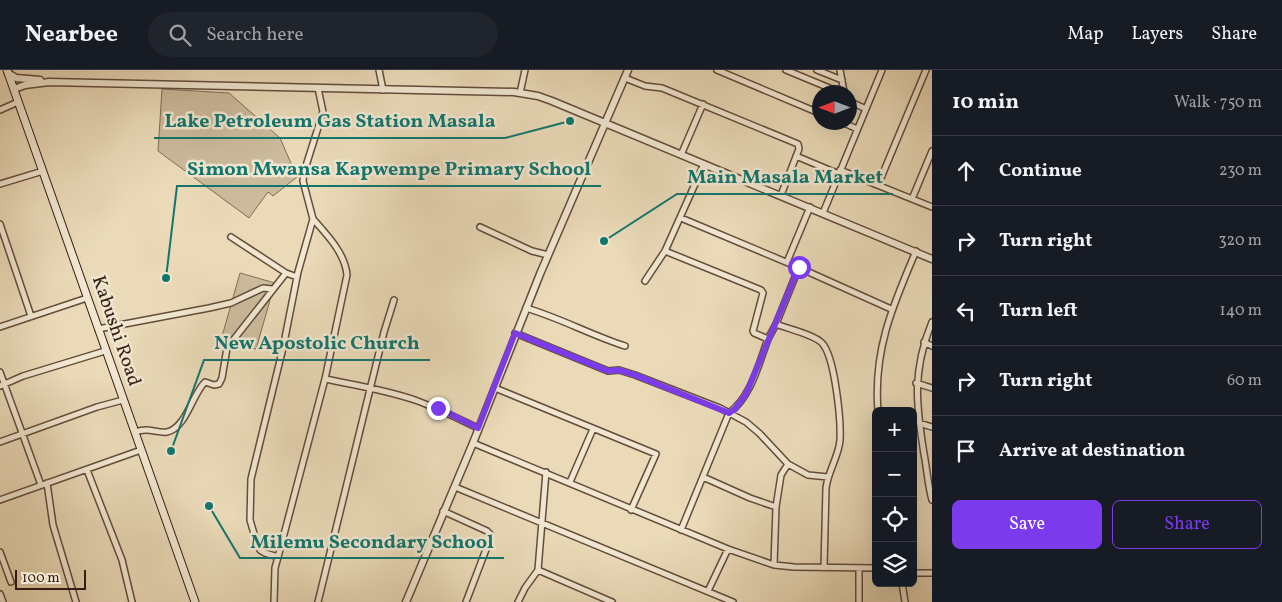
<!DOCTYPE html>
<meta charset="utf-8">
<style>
:root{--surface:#171b24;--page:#20242c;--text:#f1f3f6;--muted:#9ea1a6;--line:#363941;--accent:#7c3aed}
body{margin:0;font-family:Vollkorn,serif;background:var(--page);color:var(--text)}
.controls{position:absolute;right:15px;bottom:15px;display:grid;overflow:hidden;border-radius:8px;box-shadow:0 5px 20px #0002}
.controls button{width:45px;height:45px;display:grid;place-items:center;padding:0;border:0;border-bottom:1px solid var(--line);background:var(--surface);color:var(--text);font:25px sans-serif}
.compass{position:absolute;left:812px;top:15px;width:45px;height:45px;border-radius:50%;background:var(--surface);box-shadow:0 5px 20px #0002;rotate:270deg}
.scale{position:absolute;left:15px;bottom:12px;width:71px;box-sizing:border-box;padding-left:5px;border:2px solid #361d12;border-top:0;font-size:14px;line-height:18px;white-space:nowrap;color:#361d12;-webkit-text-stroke:4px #f1e7d1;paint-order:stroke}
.stop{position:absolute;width:15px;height:15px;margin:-11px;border:4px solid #7c3aed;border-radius:50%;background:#fff}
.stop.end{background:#7c3aed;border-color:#fff;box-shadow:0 1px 5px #0008}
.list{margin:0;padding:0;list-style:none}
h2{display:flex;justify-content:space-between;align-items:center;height:65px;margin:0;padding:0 20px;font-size:21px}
h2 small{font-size:16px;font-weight:400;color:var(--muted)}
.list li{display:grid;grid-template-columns:32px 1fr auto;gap:15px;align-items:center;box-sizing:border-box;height:70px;padding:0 20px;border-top:1px solid var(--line)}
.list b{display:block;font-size:19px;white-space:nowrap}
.list em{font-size:16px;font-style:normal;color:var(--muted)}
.actions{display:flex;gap:10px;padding:15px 20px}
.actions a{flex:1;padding:11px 0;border:1px solid var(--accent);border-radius:8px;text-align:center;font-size:18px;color:var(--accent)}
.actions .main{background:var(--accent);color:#fff}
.icon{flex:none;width:28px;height:28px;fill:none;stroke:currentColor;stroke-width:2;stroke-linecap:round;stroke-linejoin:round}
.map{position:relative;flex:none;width:932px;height:532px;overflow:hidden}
header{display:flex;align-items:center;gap:30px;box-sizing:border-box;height:70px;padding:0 25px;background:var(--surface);border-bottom:1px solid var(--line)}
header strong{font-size:24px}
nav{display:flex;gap:28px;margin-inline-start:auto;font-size:18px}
.search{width:350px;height:45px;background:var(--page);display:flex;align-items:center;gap:12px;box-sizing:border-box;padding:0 18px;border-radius:28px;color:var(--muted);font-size:19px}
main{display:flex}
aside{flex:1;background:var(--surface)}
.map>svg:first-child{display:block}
</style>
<header>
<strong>Nearbee</strong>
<div class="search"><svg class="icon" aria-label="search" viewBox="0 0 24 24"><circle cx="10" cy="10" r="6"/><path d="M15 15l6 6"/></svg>Search here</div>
<nav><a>Map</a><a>Layers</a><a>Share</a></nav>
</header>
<main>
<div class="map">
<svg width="932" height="532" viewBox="0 0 932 532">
<rect width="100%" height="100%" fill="#eadab8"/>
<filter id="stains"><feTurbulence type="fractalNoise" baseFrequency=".004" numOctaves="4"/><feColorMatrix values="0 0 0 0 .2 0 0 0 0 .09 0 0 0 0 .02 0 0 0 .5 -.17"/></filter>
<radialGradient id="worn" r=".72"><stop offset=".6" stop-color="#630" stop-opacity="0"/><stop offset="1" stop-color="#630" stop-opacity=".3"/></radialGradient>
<path fill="#cbba9c" stroke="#806c57" d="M 162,19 L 229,23 L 280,68 L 297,107 L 273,126 L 268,122 L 249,148 L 158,81 Z
M 240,203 L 275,213 L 256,279 L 221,270 Z"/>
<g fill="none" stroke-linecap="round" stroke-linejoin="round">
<g stroke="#634c3c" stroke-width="8">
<path id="minor" d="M 379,0 L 383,20
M 717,0 L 819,43
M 786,0 L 839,22
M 817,0 L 842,10
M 840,0 L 844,22
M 625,8 L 645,16 L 662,18 L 798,74 L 799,79 L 781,125
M 520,23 L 525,0
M 849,31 L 866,39
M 0,40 L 18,32
M 842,52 L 857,59
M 681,85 L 703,34
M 796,86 L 839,104
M 840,100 L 932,137
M 0,114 L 43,101
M 878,115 L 926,0
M 912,129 L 932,81
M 823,143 L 882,0
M 681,148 L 793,195 L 891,239
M 313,149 C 327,165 345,183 347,205 L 325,309 L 278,487 L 265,483 L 260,480 L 257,474 L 250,450 L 251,409 L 283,278 L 298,202 L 313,149 L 303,111 L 304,102 L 323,42 L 318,18
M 0,154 L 31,246
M 480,157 L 532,181 L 548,185
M 231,167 L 286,203 L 297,207
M 665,181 L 761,220 L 763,223 L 753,261 L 754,263 L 768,269 L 776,254 L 799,197
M 787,192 L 810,137
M 645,211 L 665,181 L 704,94
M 526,238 C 560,248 591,265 625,276
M 932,252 C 912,301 916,334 924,384 C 927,399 928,416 932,430
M 776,254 C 788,259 813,264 822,273 C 835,287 841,350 840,370 C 839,386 828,401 826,418 L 824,498
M 0,257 L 87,228
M 98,259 L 209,238 L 231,233 L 263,218 L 272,219
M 515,263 L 608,301 L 619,300 L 635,305 L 720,338 L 746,352 L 759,363 L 788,394 L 808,405 L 828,407
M 924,272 L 932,276
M 0,302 L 41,415
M 325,309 C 355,315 386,320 415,330 C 437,338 457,348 478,358
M 916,313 L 932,318
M 0,316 L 23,306 L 105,281
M 495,318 L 656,384 L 631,440
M 878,341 C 873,280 893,235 916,181
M 919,353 L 932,357
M 135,362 C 138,361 143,360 146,360 C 153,360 160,363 167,362 C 186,358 192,325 205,312 L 214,315 L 219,314 L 222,308 L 227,278 L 286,203
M 0,372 L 97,337 L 123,330
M 473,373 L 728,479 L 774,495 L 794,497 L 876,498
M 87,400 L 122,490 L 132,532
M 703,407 L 750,428 L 776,437
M 570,412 L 593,359
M 47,413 L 53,455 L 76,532
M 455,417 L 733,532
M 0,430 L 141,380
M 443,441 L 487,461 L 490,464 L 490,469 L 466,532
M 681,460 L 729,343 C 751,327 759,293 768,269
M 0,482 L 11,512
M 774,495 L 776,437 L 781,405 L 788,394
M 859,498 L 859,532
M 538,500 L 612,532
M 913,503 L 932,503
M 902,513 L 905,532
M 708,521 L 728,479
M 0,524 L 3,532
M 274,532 L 275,498 L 278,487
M 318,532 L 384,262 L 394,230
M 518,532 L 525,518 L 538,500 L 546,402"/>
</g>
<g stroke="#634c3c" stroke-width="9">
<path id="tertiary" d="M 8,3 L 16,8 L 40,10
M 14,19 L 25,15 L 49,12 L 514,22 L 538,26 L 552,31 L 932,189
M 406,532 L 473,373 L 540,204 L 628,0"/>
</g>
<g stroke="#361d12" stroke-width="9">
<path id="secondary" d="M 7,0 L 195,532"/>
</g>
<use href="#minor" stroke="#f1e7d1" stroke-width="5"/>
<use href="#tertiary" stroke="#f1e7d1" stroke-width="6"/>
<use href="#secondary" stroke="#f1e7d1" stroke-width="7"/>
</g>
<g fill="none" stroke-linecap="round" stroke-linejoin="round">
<path stroke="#7c3aed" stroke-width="6" d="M 438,338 L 478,358 L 515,263 L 608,301 L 619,300 L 635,305 L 729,343 L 735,339 L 746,324 L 799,197"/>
</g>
<g text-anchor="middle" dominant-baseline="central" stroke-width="5" stroke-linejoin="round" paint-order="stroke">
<g font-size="19" fill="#361d12" stroke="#f1e7d1">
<text transform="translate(116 261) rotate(71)">Kabushi Road</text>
</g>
</g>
<path fill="none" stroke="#0f766e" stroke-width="2" d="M570 51L505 68H154M166 208L177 116H601M604 171L677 124H893M171 381L204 290H430M209 436L240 488H504"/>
<g fill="#0f766e" stroke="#f1e7d1" stroke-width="2">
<circle cx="570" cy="51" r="5"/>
<circle cx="166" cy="208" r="5"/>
<circle cx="604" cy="171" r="5"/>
<circle cx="171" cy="381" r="5"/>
<circle cx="209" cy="436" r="5"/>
</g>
<g font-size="20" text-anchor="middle" font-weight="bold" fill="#0f766e" stroke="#f1e7d1" stroke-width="5" stroke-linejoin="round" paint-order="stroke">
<text x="330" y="57">Lake Petroleum Gas Station Masala</text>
<text x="389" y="105">Simon Mwansa Kapwempe Primary School</text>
<text x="785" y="113">Main Masala Market</text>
<text x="317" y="279">New Apostolic Church</text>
<text x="372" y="478">Milemu Secondary School</text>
</g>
<rect width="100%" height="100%" filter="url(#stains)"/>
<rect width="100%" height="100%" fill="url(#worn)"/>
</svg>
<div class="controls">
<button>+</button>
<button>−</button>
<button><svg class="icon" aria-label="locate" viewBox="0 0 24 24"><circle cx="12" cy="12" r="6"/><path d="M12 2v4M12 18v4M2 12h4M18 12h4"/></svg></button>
<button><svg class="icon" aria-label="layers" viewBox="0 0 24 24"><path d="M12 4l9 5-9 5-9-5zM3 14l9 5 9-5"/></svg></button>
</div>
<svg class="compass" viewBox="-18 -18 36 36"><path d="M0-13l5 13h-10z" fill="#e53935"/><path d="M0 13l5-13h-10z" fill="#9ea1a6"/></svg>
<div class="scale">100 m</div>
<div class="stop" style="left:799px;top:197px"></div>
<div class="stop end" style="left:438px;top:338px"></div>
</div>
<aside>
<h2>10 min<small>Walk · 750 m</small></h2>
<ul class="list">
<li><svg class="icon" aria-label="ahead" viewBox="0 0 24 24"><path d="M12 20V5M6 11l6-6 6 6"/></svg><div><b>Continue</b></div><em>230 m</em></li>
<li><svg class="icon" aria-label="right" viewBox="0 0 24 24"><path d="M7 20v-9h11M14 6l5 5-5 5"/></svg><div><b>Turn right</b></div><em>320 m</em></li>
<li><svg class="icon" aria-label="left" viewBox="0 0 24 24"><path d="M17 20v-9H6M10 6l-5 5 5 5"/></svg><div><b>Turn left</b></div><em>140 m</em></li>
<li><svg class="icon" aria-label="right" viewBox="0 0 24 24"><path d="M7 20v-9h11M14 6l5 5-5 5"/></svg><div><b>Turn right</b></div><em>60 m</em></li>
<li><svg class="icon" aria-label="arrive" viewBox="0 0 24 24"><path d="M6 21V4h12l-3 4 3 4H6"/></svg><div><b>Arrive at destination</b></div></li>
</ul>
<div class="actions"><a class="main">Save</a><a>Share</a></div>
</aside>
</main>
